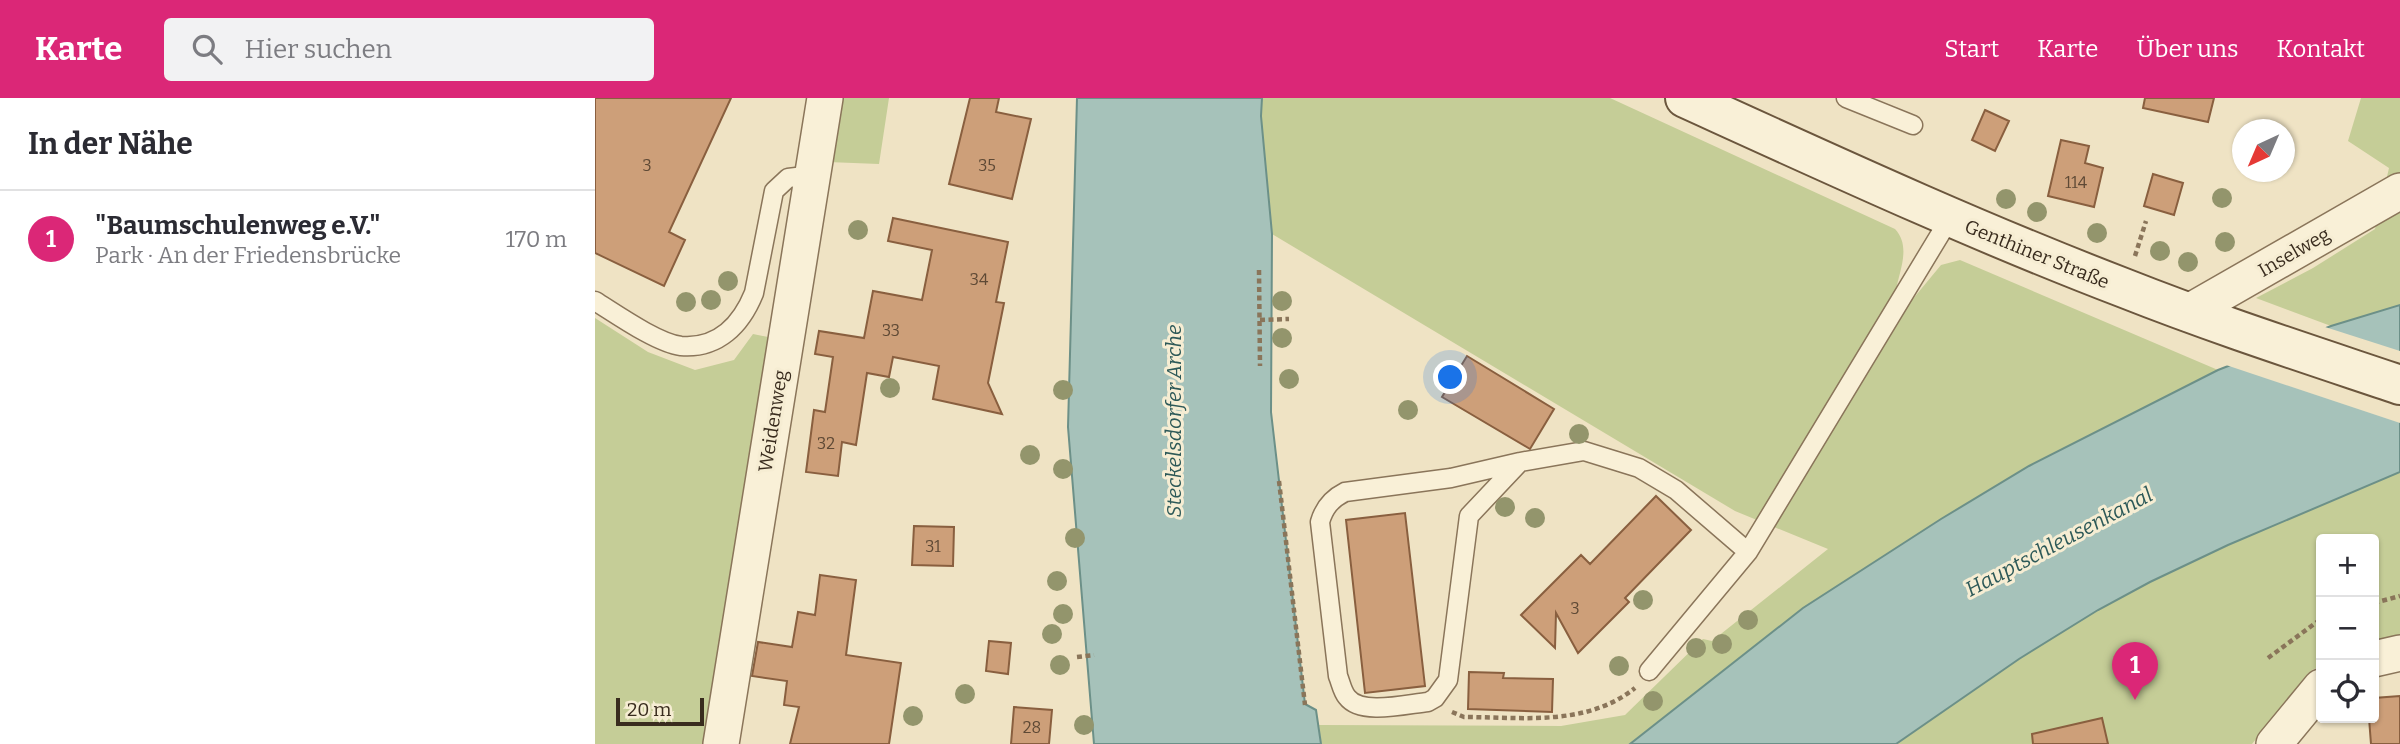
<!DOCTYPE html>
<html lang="de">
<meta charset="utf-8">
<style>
:root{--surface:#fff;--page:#f2f2f3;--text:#2b2b33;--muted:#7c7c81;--line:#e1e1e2;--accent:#db2777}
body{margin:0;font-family:Bitter,serif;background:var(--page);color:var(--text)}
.controls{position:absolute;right:21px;bottom:21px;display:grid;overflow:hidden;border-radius:7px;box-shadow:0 2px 5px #0004}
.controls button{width:63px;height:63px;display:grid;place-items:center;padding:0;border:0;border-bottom:2px solid var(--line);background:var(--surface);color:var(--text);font:35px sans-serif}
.compass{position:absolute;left:1637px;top:21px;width:63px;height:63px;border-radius:50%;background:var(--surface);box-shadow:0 2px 5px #0004;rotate:224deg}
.scale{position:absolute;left:21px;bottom:18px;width:88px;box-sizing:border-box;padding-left:7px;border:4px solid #392c1e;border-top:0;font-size:19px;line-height:24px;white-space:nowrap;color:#392c1e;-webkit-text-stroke:5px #f6edd3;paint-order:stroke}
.you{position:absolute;left:856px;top:280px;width:24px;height:24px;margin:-18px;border:5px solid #fff;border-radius:50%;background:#1a73e8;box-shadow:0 0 0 10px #1a73e833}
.badge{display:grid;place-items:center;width:46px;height:46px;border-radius:50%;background:var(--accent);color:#fff;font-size:23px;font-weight:700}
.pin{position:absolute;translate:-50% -58px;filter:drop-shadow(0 2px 4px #0008)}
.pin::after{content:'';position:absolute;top:37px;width:24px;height:21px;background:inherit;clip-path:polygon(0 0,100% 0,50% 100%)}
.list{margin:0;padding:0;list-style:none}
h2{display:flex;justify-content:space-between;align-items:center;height:91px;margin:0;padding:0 28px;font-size:30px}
h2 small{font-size:23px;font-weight:400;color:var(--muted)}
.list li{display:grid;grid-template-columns:46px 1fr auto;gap:21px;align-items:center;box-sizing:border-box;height:98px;padding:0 28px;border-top:2px solid var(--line)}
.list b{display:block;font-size:26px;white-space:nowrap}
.list p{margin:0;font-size:23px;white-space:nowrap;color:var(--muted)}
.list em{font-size:23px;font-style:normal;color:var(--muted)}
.icon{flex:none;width:38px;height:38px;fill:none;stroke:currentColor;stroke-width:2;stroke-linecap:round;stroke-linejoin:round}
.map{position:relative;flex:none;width:1805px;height:646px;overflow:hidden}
header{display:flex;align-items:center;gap:42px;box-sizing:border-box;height:98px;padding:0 35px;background:var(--accent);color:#fff}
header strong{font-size:33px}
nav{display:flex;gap:38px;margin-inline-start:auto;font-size:24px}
.search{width:490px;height:63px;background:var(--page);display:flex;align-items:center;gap:18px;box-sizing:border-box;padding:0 24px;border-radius:7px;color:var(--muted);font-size:26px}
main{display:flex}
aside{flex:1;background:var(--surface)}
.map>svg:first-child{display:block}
</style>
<header>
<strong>Karte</strong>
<div class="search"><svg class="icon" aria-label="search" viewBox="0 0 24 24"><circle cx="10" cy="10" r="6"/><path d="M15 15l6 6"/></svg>Hier suchen</div>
<nav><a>Start</a><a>Karte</a><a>Über uns</a><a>Kontakt</a></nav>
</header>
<main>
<aside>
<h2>In der Nähe<small></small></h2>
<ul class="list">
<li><span class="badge">1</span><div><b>&quot;Baumschulenweg e.V.&quot;</b><p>Park · An der Friedensbrücke</p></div><em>170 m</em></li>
</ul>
</aside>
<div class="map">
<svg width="1805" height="646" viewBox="0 0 1805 646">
<rect width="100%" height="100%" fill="#efe3c4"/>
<path fill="#c5cd97" d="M 244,0 L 294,0 L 284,66 L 233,64 Z
M 667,0 L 1015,0 L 1300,131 C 1316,148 1305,171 1301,192 L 1317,202 L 1346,167 L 1365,162 L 1623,272 L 1434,368 L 1346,421 L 1208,510 L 1035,646 L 726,646 L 724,627 L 966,628 L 1030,617 L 1108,541 L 1117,543 L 1233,451 L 1140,413 L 677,136 L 666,18 Z
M 1766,0 L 1805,0 L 1805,207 L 1736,228 L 1661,200 L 1718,170 L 1780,131 L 1794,70 L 1753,43 Z
M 0,220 L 53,254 L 100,272 L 139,262 L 158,236 L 178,240 L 115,646 L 0,646 Z
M 1805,374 L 1805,545 L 1779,551 L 1779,441 L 1726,441 L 1726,568 L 1717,572 L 1657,646 L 1301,646 C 1368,600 1434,551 1505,511 C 1601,457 1704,417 1805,374 Z"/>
<path fill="#a6c2ba" stroke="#6c9088" stroke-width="2" d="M 482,0 L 667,0 L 666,18 L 677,136 L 676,314 L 710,606 L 721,612 L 726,646 L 499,646 L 473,329 Z
M 1805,207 L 1805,374 L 1633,447 L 1555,484 L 1503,512 L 1424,561 L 1301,646 L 1035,646 L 1208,510 L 1346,421 L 1434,368 L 1623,272 L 1736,228 Z"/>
<path fill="#efe3c4" d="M 1727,228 L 1805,253 L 1805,325 L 1628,266 Z"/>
<path fill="#cd9f79" stroke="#895f3f" stroke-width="2" d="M 0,0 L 136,0 L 74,134 L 90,142 L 69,188 L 0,155 Z
M 375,0 L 404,0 L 401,14 L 436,21 L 417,101 L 354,86 Z
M 1550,0 L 1619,0 L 1613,24 L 1548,10 Z
M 1390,12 L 1414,23 L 1400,53 L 1377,42 Z
M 1466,42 L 1494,48 L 1490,65 L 1508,70 L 1499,109 L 1453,98 Z
M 1558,76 L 1588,85 L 1579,117 L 1549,108 Z
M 298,120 L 413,144 L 401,204 L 409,205 L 393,285 L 407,316 L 338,301 L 344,268 L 298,259 L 294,279 L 272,275 L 261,347 L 247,344 L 243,378 L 211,374 L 219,312 L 230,314 L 238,259 L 220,256 L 224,233 L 269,240 L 278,193 L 327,202 L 337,152 L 293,143 Z
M 872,258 L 959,311 L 935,351 L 847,299 Z
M 1061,398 L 1096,432 L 1030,500 L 1034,504 L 983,555 L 961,515 L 960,550 L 926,517 L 986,457 L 995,466 Z
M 810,415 L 830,588 L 770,595 L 751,422 Z
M 319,428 L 359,429 L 358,468 L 317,467 Z
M 225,477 L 261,482 L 251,557 L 306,565 L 294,646 L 195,646 L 204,609 L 189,607 L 192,583 L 157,578 L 163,544 L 197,549 L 203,514 L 220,517 Z
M 394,543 L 416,545 L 413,576 L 391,573 Z
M 874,574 L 909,575 L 908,580 L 958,581 L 957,614 L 873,611 Z
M 1805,598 L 1805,646 L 1776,646 L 1774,620 L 1779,620 L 1779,600 Z
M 419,609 L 457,612 L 454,646 L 416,646 Z
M 1507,620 L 1513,646 L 1438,646 L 1437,636 Z"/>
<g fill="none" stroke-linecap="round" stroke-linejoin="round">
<g stroke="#8a755a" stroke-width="21">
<path id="service" d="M 1251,0 L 1318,27
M 0,203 C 21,216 62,245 86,248 C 123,251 146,227 159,195 L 179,93 L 193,80 L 218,77
M 925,364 L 874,418 L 853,582 L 840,600 L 833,604 C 812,606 766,618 752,599 C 747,593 746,585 743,578 L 725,424 C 729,410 736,401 750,394 L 856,380 L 925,364 L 989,353 L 1044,370 L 1081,392 L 1153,454
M 1054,573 L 1153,454 L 1355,120"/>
</g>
<g stroke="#8a755a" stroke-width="38">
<path id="minor" d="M 1592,215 L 1805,93
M 1779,561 L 1805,555
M 126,646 L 230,0
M 1679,646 L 1726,589"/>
</g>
<g stroke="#6b563d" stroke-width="42">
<path id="secondary" d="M 1090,0 C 1235,66 1380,133 1529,190 C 1620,226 1713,256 1805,287"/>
</g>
<path stroke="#8a755a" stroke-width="4.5" stroke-dasharray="5 3.5" stroke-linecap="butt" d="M 1540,158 L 1551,123
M 664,172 L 665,268
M 665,222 L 694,221
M 684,383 L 710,607
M 1779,505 L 1805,498
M 482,559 L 499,557
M 1673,560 L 1726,521
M 857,614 L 869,619 C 927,619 991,629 1040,590"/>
<use href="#service" stroke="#f9f0d7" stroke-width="18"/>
<use href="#minor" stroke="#f9f0d7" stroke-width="35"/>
<use href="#secondary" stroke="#f9f0d7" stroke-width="38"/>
</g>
<g fill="#93956c">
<circle cx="1627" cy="100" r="10"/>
<circle cx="1411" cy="101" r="10"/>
<circle cx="1442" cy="114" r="10"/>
<circle cx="263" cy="132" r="10"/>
<circle cx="1502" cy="135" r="10"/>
<circle cx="1630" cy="144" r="10"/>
<circle cx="1565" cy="153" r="10"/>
<circle cx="1593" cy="164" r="10"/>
<circle cx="133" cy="183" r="10"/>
<circle cx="116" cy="202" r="10"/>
<circle cx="687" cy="203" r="10"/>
<circle cx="91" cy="204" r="10"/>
<circle cx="687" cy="240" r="10"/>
<circle cx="694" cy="281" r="10"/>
<circle cx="295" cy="290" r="10"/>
<circle cx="468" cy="292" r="10"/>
<circle cx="813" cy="312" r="10"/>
<circle cx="984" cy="336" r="10"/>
<circle cx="435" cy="357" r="10"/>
<circle cx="468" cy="371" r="10"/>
<circle cx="910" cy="409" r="10"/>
<circle cx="940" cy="420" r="10"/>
<circle cx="480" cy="440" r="10"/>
<circle cx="462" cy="483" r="10"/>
<circle cx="1048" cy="502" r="10"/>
<circle cx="468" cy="516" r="10"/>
<circle cx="1153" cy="522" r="10"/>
<circle cx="457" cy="536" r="10"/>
<circle cx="1127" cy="546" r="10"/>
<circle cx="1101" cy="550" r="10"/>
<circle cx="465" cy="567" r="10"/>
<circle cx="1024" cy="568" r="10"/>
<circle cx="370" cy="596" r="10"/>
<circle cx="1058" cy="603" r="10"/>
<circle cx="318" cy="618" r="10"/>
<circle cx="489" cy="627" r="10"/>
</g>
<g text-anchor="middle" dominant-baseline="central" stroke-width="6" stroke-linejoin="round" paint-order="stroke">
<g font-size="16" fill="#5e4935">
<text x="52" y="67">3</text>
<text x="392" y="67">35</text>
<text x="1481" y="84">114</text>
<text x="384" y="181">34</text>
<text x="296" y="232">33</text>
<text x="231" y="345">32</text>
<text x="338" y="448">31</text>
<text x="980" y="510">3</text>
<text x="437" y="629">28</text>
</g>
<g font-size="19" fill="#392c1e" stroke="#f6edd3">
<text transform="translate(1699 154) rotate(-30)">Inselweg</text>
<text transform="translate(1442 156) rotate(22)">Genthiner Straße</text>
<text transform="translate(178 323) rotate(-81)">Weidenweg</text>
</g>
<g font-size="21" font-style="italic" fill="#2d5958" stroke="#f6edd3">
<text transform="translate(579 323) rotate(-90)">Steckelsdorfer Arche</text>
<text transform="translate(1464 444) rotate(-28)">Hauptschleusenkanal</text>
</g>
</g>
</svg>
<div class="controls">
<button>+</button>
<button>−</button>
<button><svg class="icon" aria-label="locate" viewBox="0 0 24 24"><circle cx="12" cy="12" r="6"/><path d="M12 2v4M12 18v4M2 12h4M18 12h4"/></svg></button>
</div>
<svg class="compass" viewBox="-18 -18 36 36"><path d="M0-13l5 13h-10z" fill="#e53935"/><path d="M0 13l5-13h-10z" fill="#7c7c81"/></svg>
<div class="scale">20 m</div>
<div class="you"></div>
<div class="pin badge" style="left:1540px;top:602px">1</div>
</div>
</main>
